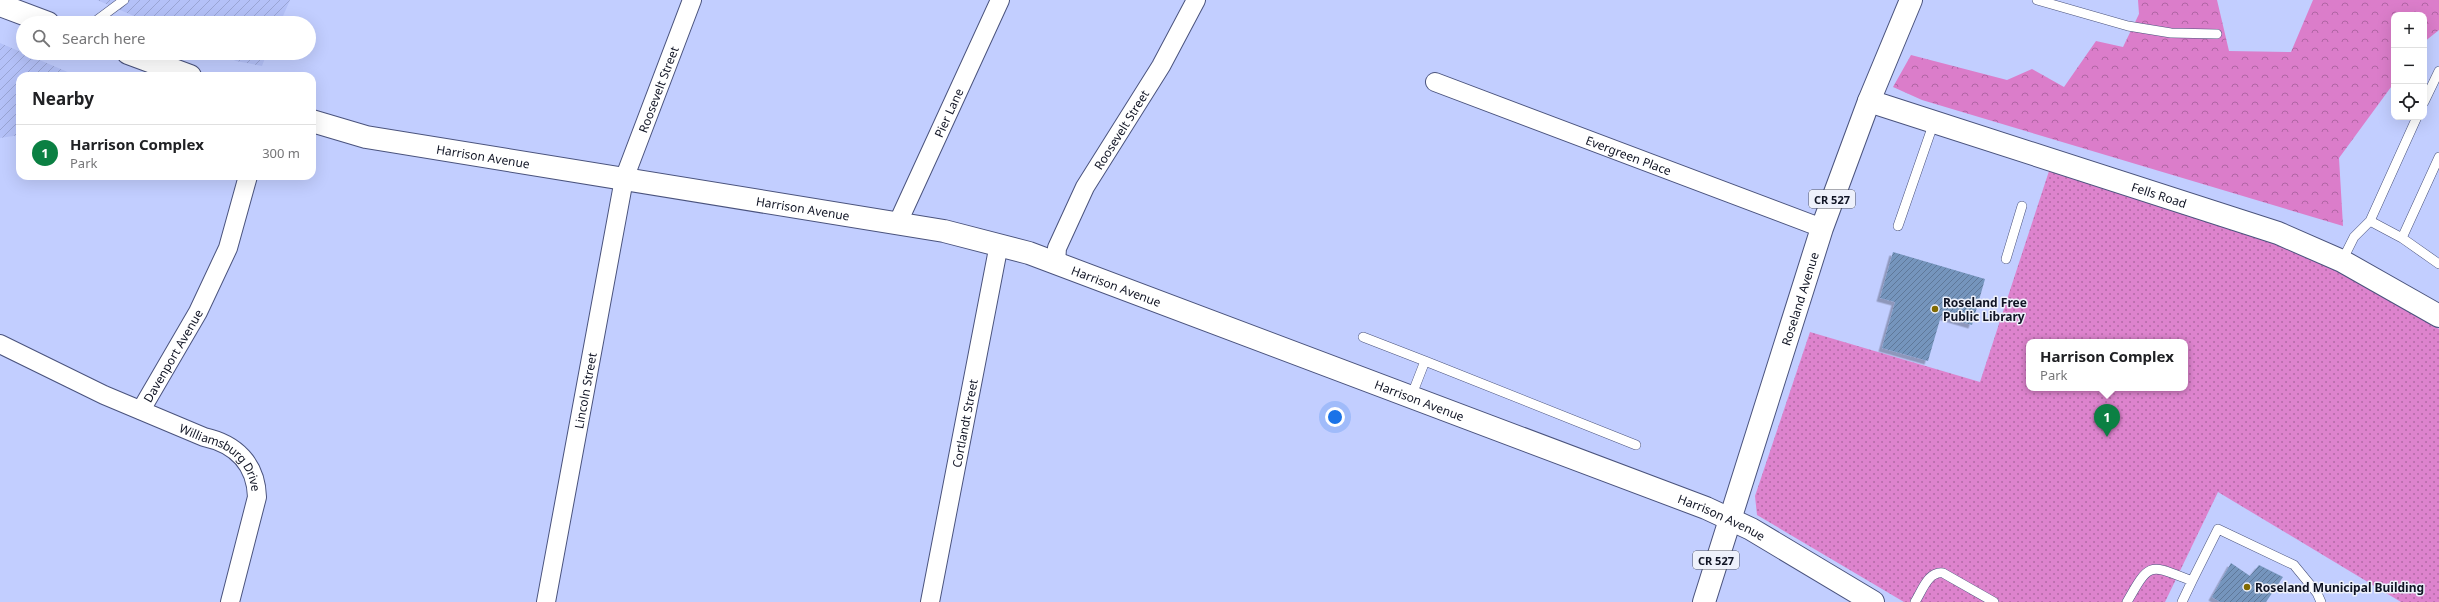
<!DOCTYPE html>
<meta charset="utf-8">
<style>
:root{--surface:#fff;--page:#f6f6f6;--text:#202124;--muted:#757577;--line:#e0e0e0;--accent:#0b8043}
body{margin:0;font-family:"Noto Sans",sans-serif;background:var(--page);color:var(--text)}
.controls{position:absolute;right:12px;top:12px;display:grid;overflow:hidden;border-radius:8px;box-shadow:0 4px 16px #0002}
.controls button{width:36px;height:36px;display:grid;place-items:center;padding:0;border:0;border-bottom:1px solid var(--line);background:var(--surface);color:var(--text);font:20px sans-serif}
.you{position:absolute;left:1335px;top:417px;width:14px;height:14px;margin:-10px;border:3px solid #fff;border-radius:50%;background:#1a73e8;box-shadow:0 0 0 6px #1a73e833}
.badge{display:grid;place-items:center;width:26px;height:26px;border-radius:50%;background:var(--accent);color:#fff;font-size:13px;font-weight:700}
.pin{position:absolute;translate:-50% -33px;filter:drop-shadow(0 1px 2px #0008)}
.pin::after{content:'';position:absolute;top:21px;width:14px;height:12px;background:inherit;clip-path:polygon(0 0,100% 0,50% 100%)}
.popup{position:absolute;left:2026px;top:339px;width:162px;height:52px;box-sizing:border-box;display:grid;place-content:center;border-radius:8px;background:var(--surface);filter:drop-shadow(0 1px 3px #0005);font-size:13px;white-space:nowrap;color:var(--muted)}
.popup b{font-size:15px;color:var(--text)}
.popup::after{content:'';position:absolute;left:50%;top:100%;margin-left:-8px;border:8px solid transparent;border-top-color:var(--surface)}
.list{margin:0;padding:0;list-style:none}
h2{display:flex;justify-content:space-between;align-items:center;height:52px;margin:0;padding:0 16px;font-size:17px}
h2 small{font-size:13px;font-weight:400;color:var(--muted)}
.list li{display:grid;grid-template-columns:26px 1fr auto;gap:12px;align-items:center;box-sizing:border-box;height:56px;padding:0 16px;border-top:1px solid var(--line)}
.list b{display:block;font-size:15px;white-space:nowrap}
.list p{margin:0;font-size:13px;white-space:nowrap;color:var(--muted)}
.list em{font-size:13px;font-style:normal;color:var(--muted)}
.icon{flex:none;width:22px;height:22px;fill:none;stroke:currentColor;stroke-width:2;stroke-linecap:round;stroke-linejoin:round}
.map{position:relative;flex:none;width:2439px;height:602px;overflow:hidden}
.search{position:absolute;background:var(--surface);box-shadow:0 4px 16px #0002;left:16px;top:16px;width:300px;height:44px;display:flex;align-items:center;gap:10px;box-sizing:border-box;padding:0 14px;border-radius:22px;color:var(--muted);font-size:15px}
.panel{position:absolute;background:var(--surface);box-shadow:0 4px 16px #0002;left:16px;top:72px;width:300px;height:108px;border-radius:12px}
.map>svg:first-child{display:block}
</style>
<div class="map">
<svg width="2439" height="602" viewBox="0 0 2439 602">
<defs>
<pattern id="industrial-furrows" width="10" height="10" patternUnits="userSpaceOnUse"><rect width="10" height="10" fill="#b4c1f8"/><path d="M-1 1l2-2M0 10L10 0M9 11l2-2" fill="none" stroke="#9aa5d4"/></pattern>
<pattern id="forest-crowns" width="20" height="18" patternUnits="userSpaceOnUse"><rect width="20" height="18" fill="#db7dca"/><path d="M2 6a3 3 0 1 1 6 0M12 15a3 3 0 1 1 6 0" fill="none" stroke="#b065a4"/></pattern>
<pattern id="park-dots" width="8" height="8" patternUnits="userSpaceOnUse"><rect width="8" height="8" fill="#dd83cd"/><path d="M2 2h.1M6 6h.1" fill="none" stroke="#b26aa6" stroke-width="1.8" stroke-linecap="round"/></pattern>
<pattern id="building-hatch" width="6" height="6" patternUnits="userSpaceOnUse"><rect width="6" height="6" fill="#7595bd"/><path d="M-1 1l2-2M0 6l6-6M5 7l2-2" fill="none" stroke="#5f7899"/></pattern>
<filter id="shadow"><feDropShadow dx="-3.5" dy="3.5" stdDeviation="0" flood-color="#0004"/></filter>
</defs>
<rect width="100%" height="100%" fill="#c2ceff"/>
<path fill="url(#industrial-furrows)" d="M 97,0 L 290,0 L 280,23 L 150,23 Z
M 0,43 L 77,76 L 20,76 L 20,135 L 0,138 Z
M 219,53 L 267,53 L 262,66 L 236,61 Z"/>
<path fill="url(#forest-crowns)" d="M 2138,0 L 2217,0 L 2229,51 L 2291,52 L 2313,0 L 2439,0 L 2439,30 L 2424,42 L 2424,15 L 2394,15 L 2394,83 L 2339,158 L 2343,226 L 1922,100 L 1893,87 L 1911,55 L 2007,80 L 2032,69 L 2064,87 L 2096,41 L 2123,47 L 2139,14 Z"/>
<path fill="url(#park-dots)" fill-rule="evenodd" d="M 2050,168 L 2153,199 L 2334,265 L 2439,329 L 2439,602 L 2401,602 L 2218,492 L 2165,602 L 1904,602 L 1757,515 L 1755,496 L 1810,332 L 1980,382 ZM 2029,342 L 2185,342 L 2185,388 L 2029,388 Z"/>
<path fill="url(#building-hatch)" filter="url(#shadow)" d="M 1893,252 L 1985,279 L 1972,325 L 1941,316 L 1928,361 L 1882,348 L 1895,302 L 1880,298 Z
M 2231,563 L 2250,576 L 2259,565 L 2283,577 L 2266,602 L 2220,602 L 2212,597 Z"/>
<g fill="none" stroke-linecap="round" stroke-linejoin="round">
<g stroke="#4a537d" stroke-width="10">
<path id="lane" d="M 2037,0 L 2128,26 L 2171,33 L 2217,34
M 93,23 L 124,0
M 2424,102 L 2439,71
M 2370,221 L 2417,117
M 1898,226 L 1934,122
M 2402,238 L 2439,157
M 2006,259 L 2022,206
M 2342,261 L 2354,237 L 2370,221 L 2402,238 L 2439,264
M 1363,337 L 1425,361
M 1411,397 L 1425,361 L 1636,445
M 2192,581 L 2218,529 L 2294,565 L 2317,593 L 2321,602
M 1915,602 C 1922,591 1928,571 1943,573 L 1994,602
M 2127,602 C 2150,561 2149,564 2192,581 L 2182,602"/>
</g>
<g stroke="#4a537d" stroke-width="20">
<g id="street">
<path id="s1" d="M 1435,82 L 1822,228"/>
<path id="s2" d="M 895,223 L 900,218 L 1000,0"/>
<path id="s3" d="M 1056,263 L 1057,248 L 1085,187 L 1161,66 L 1196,0"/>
<path id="s4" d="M 0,344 L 104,395 L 204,437 C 236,444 256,464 257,497 L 230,602"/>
<path id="s5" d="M 141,410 L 198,312 L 228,248 L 248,176"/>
<path id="s6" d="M 546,602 L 624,179 L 692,0"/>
<path id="s7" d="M 930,602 L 999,244"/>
</g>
</g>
<g stroke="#4a537d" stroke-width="24">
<g id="secondary">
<path d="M 0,5 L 48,23"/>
<path d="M 128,53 L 190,76"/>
<path id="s8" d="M 1869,101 L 2278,233 L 2342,261 L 2439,316"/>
<path id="s9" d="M 312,121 L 366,137 L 944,231 L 1029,253 L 1706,508 L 1751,529 L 1873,602"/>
</g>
</g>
<g stroke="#4a537d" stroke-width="24">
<g id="primary">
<path id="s10" d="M 1704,602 L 1822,228 L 1869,101 L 1911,0"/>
</g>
</g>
<use href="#lane" stroke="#fff" stroke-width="9"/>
<use href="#street" stroke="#fff" stroke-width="18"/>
<use href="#secondary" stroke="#fff" stroke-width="22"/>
<use href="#primary" stroke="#fff" stroke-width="22"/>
</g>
<g fill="#806a02" stroke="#eef1fb" stroke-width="1.5">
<circle cx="1935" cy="309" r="4"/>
<circle cx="2247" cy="587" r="4"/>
</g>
<g text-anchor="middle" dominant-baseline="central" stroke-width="3" stroke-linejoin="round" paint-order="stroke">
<g fill="#eef1fb" stroke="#535664" stroke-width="1">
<rect x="1809" y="190" width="46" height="18" rx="3"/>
<rect x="1693" y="551" width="46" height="18" rx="3"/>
</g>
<g font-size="11" font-weight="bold" fill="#101424">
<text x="1832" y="199">CR 527</text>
<text x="1716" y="560">CR 527</text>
</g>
<g font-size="12" fill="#101424" stroke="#eef1fb">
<text stroke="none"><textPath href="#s6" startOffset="526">Roosevelt Street</textPath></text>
<text stroke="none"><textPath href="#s2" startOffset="123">Pier Lane</textPath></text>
<text stroke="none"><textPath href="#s3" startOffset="150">Roosevelt Street</textPath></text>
<text stroke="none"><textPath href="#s1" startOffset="207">Evergreen Place</textPath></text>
<text stroke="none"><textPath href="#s9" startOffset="175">Harrison Avenue</textPath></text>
<text stroke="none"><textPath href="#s8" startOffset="305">Fells Road</textPath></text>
<text stroke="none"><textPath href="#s9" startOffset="499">Harrison Avenue</textPath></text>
<text stroke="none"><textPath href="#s9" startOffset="823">Harrison Avenue</textPath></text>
<text stroke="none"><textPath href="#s10" startOffset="318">Roseland Avenue</textPath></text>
<text stroke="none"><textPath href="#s5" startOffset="63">Davenport Avenue</textPath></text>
<text stroke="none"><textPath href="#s6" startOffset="215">Lincoln Street</textPath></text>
<text stroke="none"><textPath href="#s9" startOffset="1147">Harrison Avenue</textPath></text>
<text stroke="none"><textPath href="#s7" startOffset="182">Cortlandt Street</textPath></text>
<text stroke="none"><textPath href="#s4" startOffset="252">Williamsburg Drive</textPath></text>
<text stroke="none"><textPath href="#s9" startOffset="1471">Harrison Avenue</textPath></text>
</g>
<g font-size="12" font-weight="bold" fill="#101424" stroke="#eef1fb" text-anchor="start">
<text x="1943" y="302">Roseland Free<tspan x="1943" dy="14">Public Library</tspan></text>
<text x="2255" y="587">Roseland Municipal Building</text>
</g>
</g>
</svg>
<div class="controls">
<button>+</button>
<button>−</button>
<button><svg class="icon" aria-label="locate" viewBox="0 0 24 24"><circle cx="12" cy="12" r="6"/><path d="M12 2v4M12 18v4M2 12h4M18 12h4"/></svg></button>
</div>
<div class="you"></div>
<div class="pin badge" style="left:2107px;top:437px">1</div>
<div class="popup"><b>Harrison Complex</b>Park</div>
<div class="search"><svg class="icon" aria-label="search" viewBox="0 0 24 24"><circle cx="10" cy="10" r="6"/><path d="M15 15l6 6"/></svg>Search here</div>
<section class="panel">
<h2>Nearby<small></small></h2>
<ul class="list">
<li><span class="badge">1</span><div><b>Harrison Complex</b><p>Park</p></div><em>300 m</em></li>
</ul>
</section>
</div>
